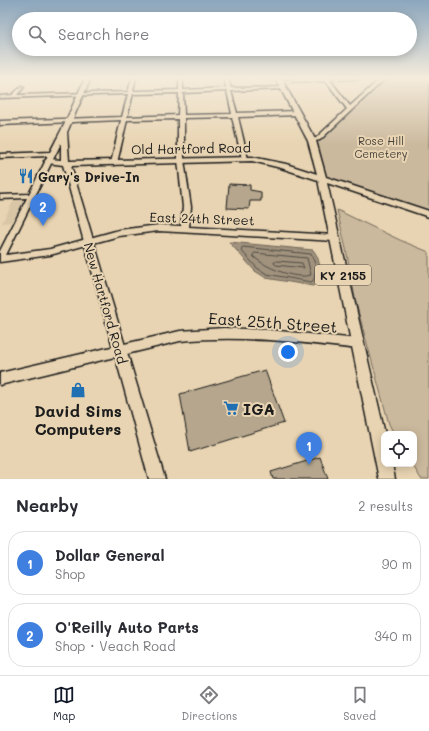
<!DOCTYPE html>
<meta charset="utf-8">
<style>
:root{--surface:#fff;--page:#f2f2f3;--text:#2b2b33;--muted:#7c7c81;--line:#e1e1e2;--accent:#111827}
body{margin:0;font-family:Mali,sans-serif;background:var(--page);color:var(--text)}
.controls{position:absolute;right:12px;bottom:12px;display:grid;overflow:hidden;border-radius:8px;box-shadow:0 2px 10px #0003}
.controls button{width:36px;height:36px;display:grid;place-items:center;padding:0;border:0;border-bottom:1px solid var(--line);background:var(--surface);color:var(--text);font:20px sans-serif}
.you{position:absolute;left:288px;top:352px;width:14px;height:14px;margin:-10px;border:3px solid #fff;border-radius:50%;background:#1a73e8;box-shadow:0 0 0 6px #1a73e833}
.badge{display:grid;place-items:center;width:26px;height:26px;border-radius:50%;background:var(--accent);color:#fff;font-size:13px;font-weight:700}
.pin{position:absolute;translate:-50% -33px;filter:drop-shadow(0 1px 2px #0008)}
.pin::after{content:'';position:absolute;top:21px;width:14px;height:12px;background:inherit;clip-path:polygon(0 0,100% 0,50% 100%)}
.list{margin:0;padding:0;list-style:none}
h2{display:flex;justify-content:space-between;align-items:center;height:52px;margin:0;padding:0 16px;font-size:17px}
h2 small{font-size:13px;font-weight:400;color:var(--muted)}
.list li{display:grid;grid-template-columns:26px 1fr auto;gap:12px;align-items:center;box-sizing:border-box;height:64px;margin:0 8px 8px;padding:0 8px;border:1px solid var(--line);border-radius:16px}
.list b{display:block;font-size:15px;white-space:nowrap}
.list p{margin:0;font-size:13px;white-space:nowrap;color:var(--muted)}
.list em{font-size:13px;font-style:normal;color:var(--muted)}
.icon{flex:none;width:22px;height:22px;fill:none;stroke:currentColor;stroke-width:2;stroke-linecap:round;stroke-linejoin:round}
.map{position:relative;flex:none;width:429px;height:479px;overflow:hidden}
.search{position:absolute;background:var(--surface);box-shadow:0 2px 10px #0003;left:12px;right:12px;top:12px;height:44px;display:flex;align-items:center;gap:10px;box-sizing:border-box;padding:0 14px;border-radius:22px;color:var(--muted);font-size:15px}
.sheet{height:196px;background:var(--surface)}
nav{display:flex;justify-content:space-around;align-items:center;box-sizing:border-box;height:56px;border-top:1px solid var(--line);background:var(--surface);font-size:11px;color:var(--muted)}
nav a{display:grid;justify-items:center;gap:2px}
nav .on{color:var(--accent)}
.map>svg:first-child{display:block}
</style>
<div class="map">
<svg width="429" height="479" viewBox="0 0 429 479">
<rect width="100%" height="100%" fill="#e8d4b2"/>
<filter id="ink" filterUnits="userSpaceOnUse"><feTurbulence type="fractalNoise" baseFrequency=".025" numOctaves="2"/><feDisplacementMap in="SourceGraphic" scale="8" xChannelSelector="R" yChannelSelector="G"/><feConvolveMatrix kernelMatrix="1 2 1 2 8 2 1 2 1" color-interpolation-filters="sRGB"/></filter>
<g filter="url(#ink)">
<path fill="#d9c6a7" d="M 14,200 L 26,200 L 15,222 L 2,223 Z"/>
<path fill="#cbb99d" stroke="#746a5c" d="M 384,78 L 429,78 L 429,214 L 322,178 L 312,141 L 318,139 Z
M 337,210 L 402,241 L 429,252 L 429,479 L 421,479 L 412,464 L 414,464 L 414,434 L 394,434 L 389,424 L 356,303 L 346,249 Z"/>
<path fill="#a0927d" stroke="#6b6356" d="M 229,242 L 313,250 C 321,259 323,278 313,286 L 266,278 L 255,271 Z"/>
<g fill="none" stroke-linecap="round" stroke-linejoin="round">
<path stroke="#514b43" stroke-width="1" d="M 243,247 L 311,254 L 316,266 L 314,280 L 311,282 L 267,274 L 257,268 L 241,250 Z
M 255,253 L 307,258 L 311,275 C 295,280 264,267 253,256 Z
M 277,261 L 302,263 L 304,268 L 276,265 L 274,263 Z"/>
</g>
<path fill="#b5a68d" stroke="#1c1c1c" d="M 229,184 L 250,185 L 250,190 L 261,192 L 261,201 L 250,201 L 249,209 L 227,208 Z
M 265,370 L 284,423 L 190,452 L 180,394 Z
M 320,457 L 328,479 L 273,479 L 271,472 Z"/>
<g fill="none" stroke-linecap="round" stroke-linejoin="round">
<g stroke="#1c1c1c" stroke-width="3">
<path id="minor" d="M 132,78 L 136,78 L 133,91 L 179,90 L 179,78 L 183,78 L 183,90 L 226,88 L 224,78 L 228,78 L 231,88 L 286,87 L 286,89 L 284,89 L 231,91 L 237,113 L 297,111 L 300,113 L 297,115 L 238,117 L 248,159 L 247,160 L 243,160 L 242,159 L 232,117 L 184,118 L 184,160 L 191,207 L 189,227 L 335,235 L 339,238 L 338,240 L 335,241 L 159,231 L 119,236 L 50,255 L 0,262 L 0,251 L 27,198 L 0,199 L 0,195 L 29,194 L 48,156 L 0,158 L 0,154 L 50,152 L 63,127 L 66,125 L 69,127 L 6,255 L 50,249 L 119,230 L 159,225 L 181,226 L 183,207 L 178,160 L 178,119 L 127,120 L 117,163 L 114,165 L 111,163 L 121,120 L 0,125 L 0,121 L 122,117 L 128,94 L 0,98 L 0,96 L 12,95 L 22,86 L 24,87 L 17,95 L 128,92 ZM 227,91 L 232,114 L 184,115 L 183,93 ZM 179,93 L 178,115 L 127,117 L 133,94 Z
M 322,78 L 361,78 L 359,79 L 330,80 L 350,106 L 381,78 L 386,78 L 320,140 L 310,142 L 310,140 L 316,138 L 347,109 L 326,81 L 279,82 L 277,81 L 279,80 Z
M 224,328 L 269,330 L 358,339 L 362,340 L 363,344 L 362,348 L 358,349 C 298,342 240,335 180,341 L 0,385 L 0,373 L 180,331 Z"/>
</g>
<g stroke="#1c1c1c" stroke-width="3">
<path id="major" d="M 85,78 L 91,78 L 67,132 L 69,161 L 252,157 L 286,164 L 317,174 L 308,141 L 275,78 L 281,78 L 316,141 L 326,177 L 429,211 L 429,217 L 327,183 L 385,434 L 384,464 L 392,464 L 395,479 L 379,479 L 318,180 L 281,168 L 252,161 L 71,166 L 165,479 L 149,479 L 63,165 L 48,163 L 44,161 L 48,159 L 61,160 L 61,132 Z"/>
</g>
<use href="#minor" fill="#e8d4b2" fill-rule="evenodd"/>
<use href="#major" fill="#e8d4b2" fill-rule="evenodd"/>
</g>
</g>
<linearGradient id="sky" x2="0" y2="1"><stop stop-color="#8ba6bd"/><stop offset="0.54" stop-color="#f5ecdc"/><stop offset="1" stop-color="#f5ecdc" stop-opacity="0"/></linearGradient>
<rect width="429" height="145" fill="url(#sky)"/>
<defs>
<g id="restaurant-bare" transform="scale(1.2)"><path d="M-5-6h1v4h1v-4h1v4h1v-4h1v5L-1.5 .5V6h-2V.5L-5-1ZM5-6V6H3V1.5H1.5Q1.5-4 5-6Z" fill="#1f6fb2" stroke="#e8d4b2" stroke-width="2.5" paint-order="stroke"/></g>
<g id="shop-bare" transform="scale(1.2)"><path d="M-5-2.5h2.3a2.7 3.5 0 0 1 5.4 0H5L5.5 6h-11ZM-1.5-2.5h3a1.5 2.3 0 0 0-3 0Z" fill="#1f6fb2" stroke="#e8d4b2" stroke-width="2.5" paint-order="stroke"/></g>
<g id="supermarket-bare" transform="scale(1.2)"><path d="M-6-5.5h2.5l.6 2H6L4.5 2H-2.5L-4.4-4H-6ZM-1.5 3.2a1.3 1.3 0 1 0 .1 0ZM3 3.2a1.3 1.3 0 1 0 .1 0Z" fill="#1f6fb2" stroke="#e8d4b2" stroke-width="2.5" paint-order="stroke"/></g>
</defs>
<g fill-rule="evenodd">
<use href="#restaurant-bare" x="26" y="176"/>
<use href="#shop-bare" x="78" y="390"/>
<use href="#supermarket-bare" x="231" y="408"/>
</g>
<g text-anchor="middle" dominant-baseline="central" stroke-width="4" stroke-linejoin="round" paint-order="stroke">
<g font-size="11" fill="#48433c" stroke="#e8d4b2">
<text x="381" y="140">Rose Hill<tspan x="381" dy="13">Cemetery</tspan></text>
</g>
<rect fill="#e8d4b2" stroke="#595349" stroke-width="1" x="315" y="265" width="56" height="20" rx="3"/>
<g font-size="12" font-weight="bold" fill="#1c1c1c">
<text x="343" y="275">KY 2155</text>
</g>
<g font-size="13" fill="#1c1c1c" stroke="#e8d4b2">
<text transform="translate(191 148) rotate(-1)">Old Hartford Road</text>
<text transform="translate(202 218) rotate(2)">East 24th Street</text>
<text transform="translate(106 303) rotate(74)">New Hartford Road</text>
</g>
<g font-size="13" font-weight="bold" fill="#1c1c1c" stroke="#e8d4b2" text-anchor="start">
<text x="38" y="176">Gary's Drive-In</text>
</g>
<g font-size="16" fill="#1c1c1c" stroke="#e8d4b2">
<text transform="translate(273 322) rotate(4)">East 25th Street</text>
</g>
<g font-size="16" font-weight="bold" fill="#1c1c1c" stroke="#e8d4b2" text-anchor="start">
<text x="243" y="408">IGA</text>
<text x="78" y="410" text-anchor="middle">David Sims<tspan x="78" dy="18">Computers</tspan></text>
</g>
</g>
</svg>
<div class="controls">
<button><svg class="icon" aria-label="locate" viewBox="0 0 24 24"><circle cx="12" cy="12" r="6"/><path d="M12 2v4M12 18v4M2 12h4M18 12h4"/></svg></button>
</div>
<div class="you"></div>
<div class="pin badge" style="left:309px;top:465px;background:#3f7fe0">1</div>
<div class="pin badge" style="left:43px;top:226px;background:#3f7fe0">2</div>
<div class="search"><svg class="icon" aria-label="search" viewBox="0 0 24 24"><circle cx="10" cy="10" r="6"/><path d="M15 15l6 6"/></svg>Search here</div>
</div>
<section class="sheet">
<h2>Nearby<small>2 results</small></h2>
<ul class="list">
<li><span class="badge" style="background:#3f7fe0">1</span><div><b>Dollar General</b><p>Shop</p></div><em>90 m</em></li>
<li><span class="badge" style="background:#3f7fe0">2</span><div><b>O'Reilly Auto Parts</b><p>Shop · Veach Road</p></div><em>340 m</em></li>
</ul>
</section>
<nav>
<a class="on"><svg class="icon" aria-label="map" viewBox="0 0 24 24"><path d="M3 6l6-2 6 2 6-2v14l-6 2-6-2-6 2zM9 4v14M15 6v14"/></svg>Map</a>
<a><svg class="icon" aria-label="directions" viewBox="0 0 24 24"><path d="M12 3l9 9-9 9-9-9zM9 14v-3h6M13 9l2 2-2 2"/></svg>Directions</a>
<a><svg class="icon" aria-label="saved" viewBox="0 0 24 24"><path d="M7 4h10v16l-5-4-5 4z"/></svg>Saved</a>
</nav>
